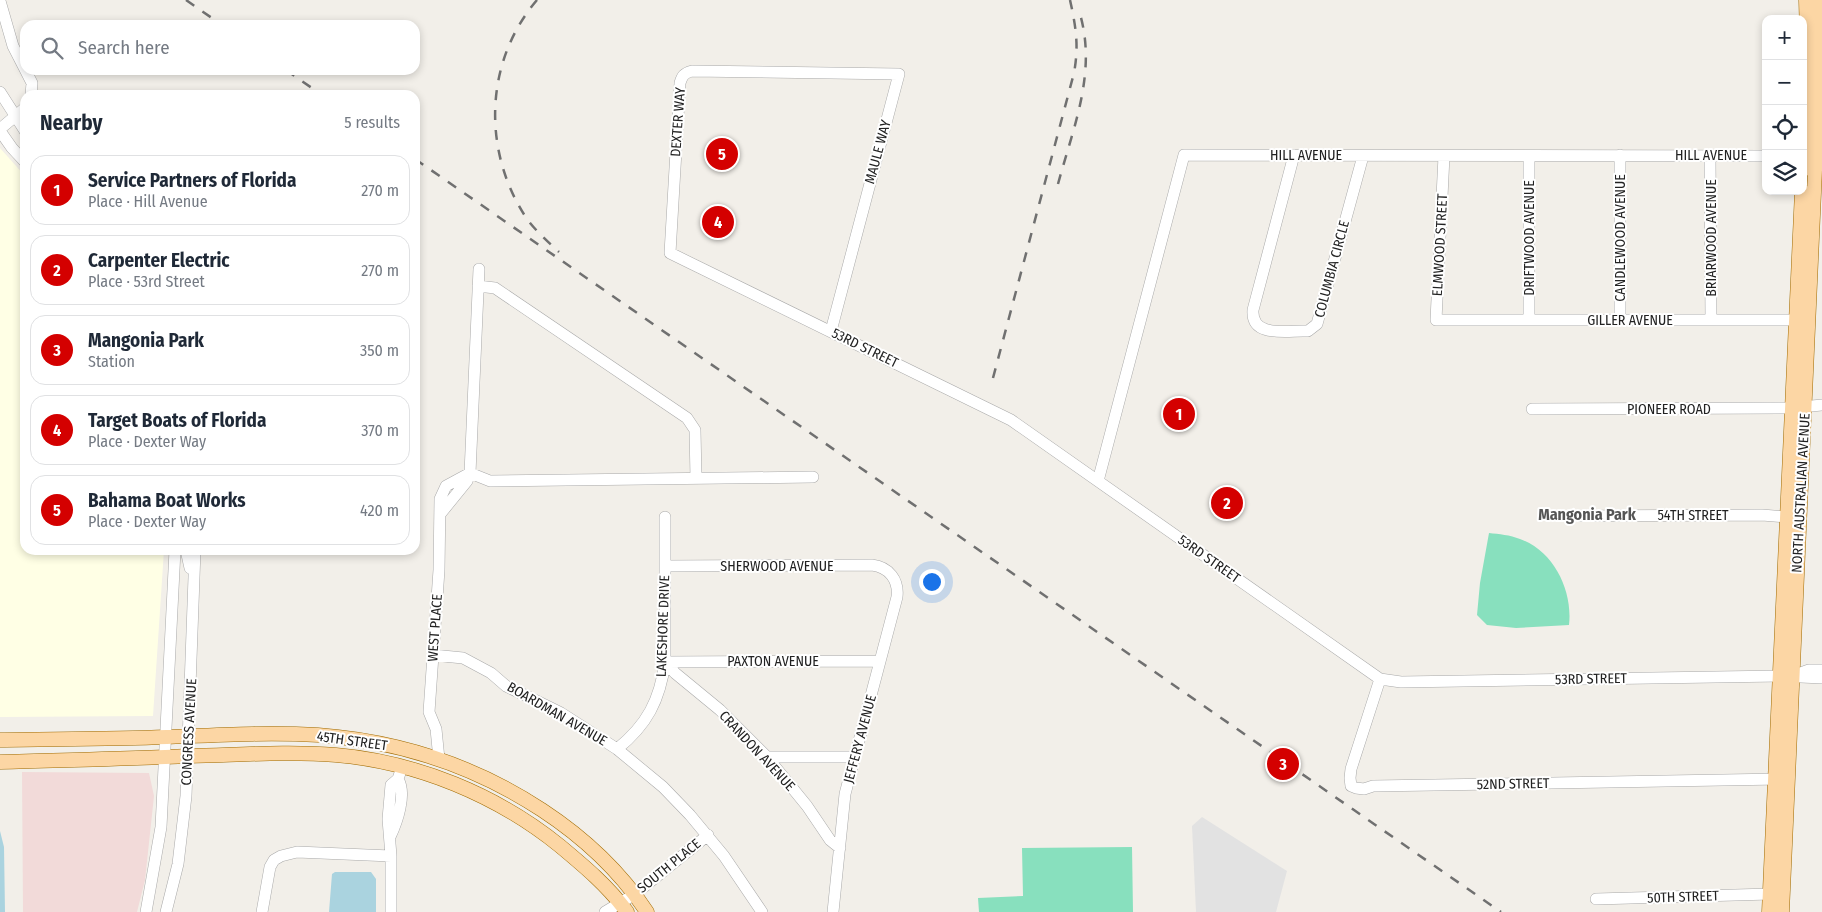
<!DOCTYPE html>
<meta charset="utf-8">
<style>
:root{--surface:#fff;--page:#f6f6f7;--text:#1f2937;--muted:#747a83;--line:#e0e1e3;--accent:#d40000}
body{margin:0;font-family:"Fira Sans Condensed",sans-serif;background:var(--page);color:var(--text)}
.controls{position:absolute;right:15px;top:15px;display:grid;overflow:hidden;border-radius:10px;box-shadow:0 2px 8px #0003}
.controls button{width:45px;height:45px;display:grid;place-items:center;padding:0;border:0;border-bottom:1px solid var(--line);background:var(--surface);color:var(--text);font:25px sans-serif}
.you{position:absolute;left:931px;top:581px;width:18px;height:18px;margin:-12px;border:4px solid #fff;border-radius:50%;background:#1a73e8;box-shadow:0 0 0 8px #1a73e833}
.badge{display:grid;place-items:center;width:32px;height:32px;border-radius:50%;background:var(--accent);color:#fff;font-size:16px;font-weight:700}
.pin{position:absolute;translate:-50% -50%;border:2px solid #fff;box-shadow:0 1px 5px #0006}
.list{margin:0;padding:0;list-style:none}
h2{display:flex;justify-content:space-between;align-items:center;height:65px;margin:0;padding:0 20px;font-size:21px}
h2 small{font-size:16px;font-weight:400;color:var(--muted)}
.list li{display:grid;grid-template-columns:32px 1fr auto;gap:15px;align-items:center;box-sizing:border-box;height:70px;margin:0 10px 10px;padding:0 10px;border:1px solid var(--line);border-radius:15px}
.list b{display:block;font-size:19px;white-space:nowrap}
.list p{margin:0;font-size:16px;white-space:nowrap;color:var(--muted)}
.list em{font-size:16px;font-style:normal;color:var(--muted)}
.icon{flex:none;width:28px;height:28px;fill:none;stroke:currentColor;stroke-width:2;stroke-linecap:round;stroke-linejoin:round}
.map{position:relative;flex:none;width:1822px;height:912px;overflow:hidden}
.search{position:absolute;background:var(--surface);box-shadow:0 2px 8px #0003;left:20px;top:20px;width:400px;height:55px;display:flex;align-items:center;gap:12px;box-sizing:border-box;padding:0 18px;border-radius:15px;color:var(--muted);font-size:19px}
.panel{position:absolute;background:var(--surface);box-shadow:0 2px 8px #0003;left:20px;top:90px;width:400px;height:465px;border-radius:15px}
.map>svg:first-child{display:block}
</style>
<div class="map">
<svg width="1822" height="912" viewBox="0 0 1822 912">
<rect width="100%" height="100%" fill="#f2efe9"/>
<path fill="#f2dad9" d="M 22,772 L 149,773 L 154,796 L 145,880 L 137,912 L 23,912 Z"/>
<path fill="#ffffe5" d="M 0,148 L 25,176 L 25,550 L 164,550 L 153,716 L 0,717 Z"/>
<path fill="#88e0be" d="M 1489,533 C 1499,534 1510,535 1520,539 C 1554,551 1573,591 1569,625 L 1516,628 L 1487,625 L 1477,615 L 1480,583 Z
M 1132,847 L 1133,912 L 979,912 L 978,898 L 1023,896 L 1022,848 Z"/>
<path fill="#e2e2e2" d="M 1202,817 L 1287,871 L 1276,912 L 1196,912 L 1192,826 Z"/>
<path fill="#aad3df" d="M 0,831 L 4,847 L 5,912 L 0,912 Z
M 335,872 L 371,872 L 376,879 L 376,912 L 329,912 L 332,874 Z"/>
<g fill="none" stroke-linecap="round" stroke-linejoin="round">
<g stroke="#a9a9a9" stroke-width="12">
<path id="minor" d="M 0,1 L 13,46 L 32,83 L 31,95
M 0,92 L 25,131
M 0,129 L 25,108
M 0,131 L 12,148 L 25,162
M 1294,155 L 1253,310 C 1251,337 1284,331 1303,331 L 1308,331 L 1317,324 L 1363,156
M 1620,155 L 1620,320
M 1710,155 L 1711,320
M 1444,156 L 1436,320 L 1805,320
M 1529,156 L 1529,320
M 478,286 L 495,288 L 687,418 L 695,430 L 696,478
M 831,331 L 899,74 L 692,71 C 684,73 682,76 680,83 L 670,253 L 1011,420 L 1380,679 L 1401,682 L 1780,676 L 1822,678
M 1532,409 L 1792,408 L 1822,405
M 470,473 L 490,481 L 813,477
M 1098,481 L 1184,155 L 1766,156
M 441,513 L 467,481 L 470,473 L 479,269
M 1570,516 L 1762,515 L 1787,517
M 186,550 L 190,568
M 665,566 L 872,565 C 889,567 899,580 897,597 L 845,794 L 833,912
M 433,655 L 463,658 L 491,673 L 506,686 L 561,713 L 617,749 L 663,787 L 690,815 L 724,856 L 762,912
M 665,662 L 675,673 L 720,710 L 767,757 L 807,806 L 830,840 L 840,848
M 665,662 L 880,661
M 1798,674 L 1809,670 L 1822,670
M 1380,679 L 1351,769 L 1350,778 L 1351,786 L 1356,788 L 1364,789 L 1373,786 L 1783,779
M 617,749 C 647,725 660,700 665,662 L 665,517
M 767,757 L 855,757
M 439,759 L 436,729 L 429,712 L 439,570 L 440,499 L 446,486 L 470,473
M 390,837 C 397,822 407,794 398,779
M 1596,899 L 1770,894
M 146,912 L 161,827 L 175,550
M 166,912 L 178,864 L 186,796 L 195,550
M 262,912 L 270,867 L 274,860 L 281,856 L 297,852 L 391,856
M 391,912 L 391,856 L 388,819 L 391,785 L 398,779 L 402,767
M 605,912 L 635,894 L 708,835"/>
</g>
<g stroke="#a06b00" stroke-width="15">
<path id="major" d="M 1803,170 L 1808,72 L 1806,0
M 0,740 C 56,739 111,739 167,737 C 217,735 268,732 318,735 C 398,741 475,766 542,810 C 583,837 620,871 647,912
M 0,762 C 63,760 126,759 189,756 C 238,755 287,751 336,755 C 417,762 497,795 560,846 C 584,866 608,886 627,912
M 1769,912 L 1802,191
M 1782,912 L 1819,80 L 1819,0"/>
</g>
<use href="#minor" stroke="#fff" stroke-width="11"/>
<use href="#major" stroke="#fcd6a4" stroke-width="14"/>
<path stroke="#707070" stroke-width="2.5" stroke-dasharray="10 10" stroke-linecap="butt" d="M 186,0 L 222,25
M 537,0 C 484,62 482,152 527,219 C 536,231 548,242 559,252
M 286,70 L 322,95
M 415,159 L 1501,912
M 1058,184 C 1073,128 1097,73 1080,14
M 993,378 L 1074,73 C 1079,46 1076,27 1070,0"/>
</g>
<g text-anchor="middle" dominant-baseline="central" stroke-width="4" stroke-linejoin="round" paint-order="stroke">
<g font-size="14" fill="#222" stroke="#fff">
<text transform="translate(678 122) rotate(-86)">DEXTER WAY</text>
<text transform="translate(878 152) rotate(-75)">MAULE WAY</text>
<text x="1306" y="155">HILL AVENUE</text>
<text x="1711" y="155">HILL AVENUE</text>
<text transform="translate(1529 238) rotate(-90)">DRIFTWOOD AVENUE</text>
<text transform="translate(1620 238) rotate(-90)">CANDLEWOOD AVENUE</text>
<text transform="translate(1711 238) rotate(-90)">BRIARWOOD AVENUE</text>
<text transform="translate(1440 245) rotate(-87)">ELMWOOD STREET</text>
<text transform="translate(1332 269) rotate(-75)">COLUMBIA CIRCLE</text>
<text x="1630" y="320">GILLER AVENUE</text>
<text transform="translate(865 348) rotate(26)">53RD STREET</text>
<text x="1669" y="409">PIONEER ROAD</text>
<text transform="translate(1801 493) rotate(-87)">NORTH AUSTRALIAN AVENUE</text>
<text x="1693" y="515">54TH STREET</text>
<text transform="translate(1209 559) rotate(35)">53RD STREET</text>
<text x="777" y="566">SHERWOOD AVENUE</text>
<text transform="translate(663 626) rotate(-88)">LAKESHORE DRIVE</text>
<text transform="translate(435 628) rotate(-86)">WEST PLACE</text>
<text x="773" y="661">PAXTON AVENUE</text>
<text transform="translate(1591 679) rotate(-1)">53RD STREET</text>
<text transform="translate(557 714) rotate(30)">BOARDMAN AVENUE</text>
<text transform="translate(189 732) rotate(-87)">CONGRESS AVENUE</text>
<text transform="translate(860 739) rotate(-75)">JEFFERY AVENUE</text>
<text transform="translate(352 741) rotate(8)">45TH STREET</text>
<text transform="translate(757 751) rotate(47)">CRANDON AVENUE</text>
<text transform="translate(1513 784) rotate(-1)">52ND STREET</text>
<text transform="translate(669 866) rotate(-39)">SOUTH PLACE</text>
<text transform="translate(1683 897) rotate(-2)">50TH STREET</text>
</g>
<g font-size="16" font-weight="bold" fill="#555" stroke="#fff">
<text x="1587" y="514">Mangonia Park</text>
</g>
</g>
</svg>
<div class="controls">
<button>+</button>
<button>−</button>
<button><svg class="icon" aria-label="locate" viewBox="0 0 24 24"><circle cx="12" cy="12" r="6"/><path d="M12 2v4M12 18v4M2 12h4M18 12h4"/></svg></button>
<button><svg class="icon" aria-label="layers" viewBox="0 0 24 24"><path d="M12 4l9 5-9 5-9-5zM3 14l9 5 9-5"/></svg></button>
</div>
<div class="you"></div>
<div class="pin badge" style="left:1179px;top:414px">1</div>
<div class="pin badge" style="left:1227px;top:503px">2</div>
<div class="pin badge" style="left:1283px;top:764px">3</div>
<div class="pin badge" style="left:718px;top:222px">4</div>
<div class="pin badge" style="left:722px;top:154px">5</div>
<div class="search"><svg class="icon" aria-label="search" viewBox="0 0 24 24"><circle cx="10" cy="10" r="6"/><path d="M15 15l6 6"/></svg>Search here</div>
<section class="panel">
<h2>Nearby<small>5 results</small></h2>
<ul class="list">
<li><span class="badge">1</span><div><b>Service Partners of Florida</b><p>Place · Hill Avenue</p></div><em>270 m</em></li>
<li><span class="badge">2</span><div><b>Carpenter Electric</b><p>Place · 53rd Street</p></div><em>270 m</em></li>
<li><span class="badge">3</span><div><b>Mangonia Park</b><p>Station</p></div><em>350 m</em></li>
<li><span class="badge">4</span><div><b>Target Boats of Florida</b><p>Place · Dexter Way</p></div><em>370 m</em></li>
<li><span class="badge">5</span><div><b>Bahama Boat Works</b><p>Place · Dexter Way</p></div><em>420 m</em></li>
</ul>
</section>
</div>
